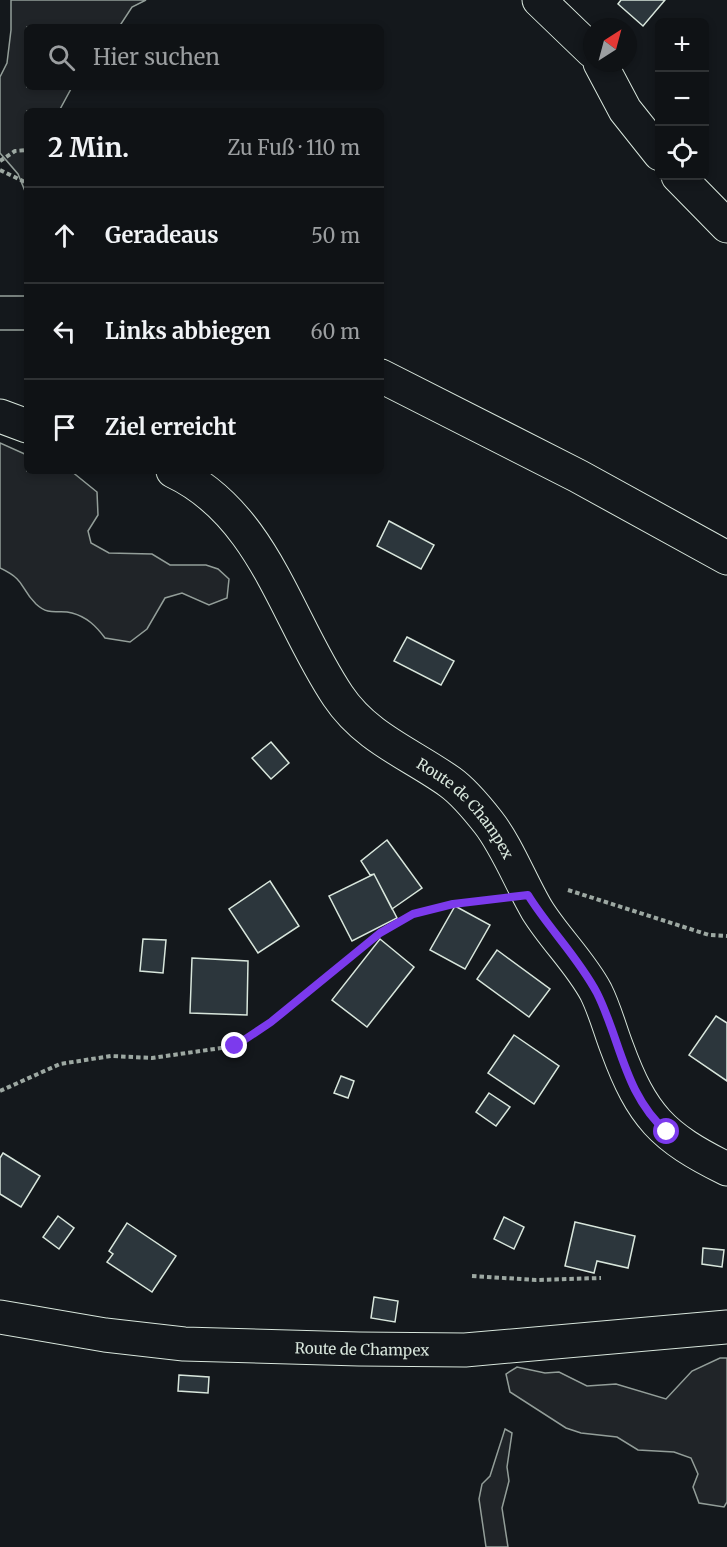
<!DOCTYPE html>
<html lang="de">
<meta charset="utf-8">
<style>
:root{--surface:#0f1215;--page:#181b1e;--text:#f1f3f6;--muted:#9b9ea0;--line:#2f3234}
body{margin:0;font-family:Merriweather,serif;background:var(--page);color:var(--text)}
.controls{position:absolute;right:18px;top:18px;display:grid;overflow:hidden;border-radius:9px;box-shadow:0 3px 9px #0003}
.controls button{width:54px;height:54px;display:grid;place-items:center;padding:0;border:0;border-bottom:2px solid var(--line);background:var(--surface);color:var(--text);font:30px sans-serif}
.compass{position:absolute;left:583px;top:18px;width:54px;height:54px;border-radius:50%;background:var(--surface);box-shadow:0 3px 9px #0003;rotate:36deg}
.stop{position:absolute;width:18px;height:18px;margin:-14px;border:4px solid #7c3aed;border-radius:50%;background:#fff}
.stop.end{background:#7c3aed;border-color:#fff;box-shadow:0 2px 6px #0008}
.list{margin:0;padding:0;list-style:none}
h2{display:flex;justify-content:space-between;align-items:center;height:78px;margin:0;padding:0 24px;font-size:26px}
h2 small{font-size:20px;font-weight:400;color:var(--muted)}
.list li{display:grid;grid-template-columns:39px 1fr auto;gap:18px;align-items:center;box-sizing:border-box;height:96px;padding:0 24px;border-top:2px solid var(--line)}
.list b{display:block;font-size:22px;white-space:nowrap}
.list em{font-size:20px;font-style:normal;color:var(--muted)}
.icon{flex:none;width:33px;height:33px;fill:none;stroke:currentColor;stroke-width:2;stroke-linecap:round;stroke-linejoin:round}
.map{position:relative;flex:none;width:727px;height:1547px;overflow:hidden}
.search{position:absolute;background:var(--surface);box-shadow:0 3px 9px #0003;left:24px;top:24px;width:360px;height:66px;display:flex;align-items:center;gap:15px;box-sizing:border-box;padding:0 21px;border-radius:9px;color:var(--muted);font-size:22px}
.panel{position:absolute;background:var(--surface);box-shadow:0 3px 9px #0003;left:24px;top:108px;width:360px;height:366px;border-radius:9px}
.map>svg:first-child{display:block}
</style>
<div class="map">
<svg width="727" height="1547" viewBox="0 0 727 1547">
<rect width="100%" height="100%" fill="#14181c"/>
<path fill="#202428" stroke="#939e99" stroke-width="1.5" d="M 11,0 L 146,0 L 132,7 L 119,27 L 27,27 L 27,87 L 72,87 L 59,111 L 27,111 L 27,196 L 18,174 L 0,153 L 0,77 L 7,63 L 11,30 Z
M 0,443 L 27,455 L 27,471 L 71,471 L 97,492 L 98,515 L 88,531 L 91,543 L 109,553 L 152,554 L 170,565 L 206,565 L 218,569 L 229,579 L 227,598 L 209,605 L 182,593 L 165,598 L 147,629 L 130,642 L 105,638 C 96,626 87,617 72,613 C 58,609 50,617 36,604 C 19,587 27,581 0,568 Z
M 720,1358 L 727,1358 L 727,1502 L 724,1507 L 699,1503 L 693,1487 L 698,1474 L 691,1458 L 674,1452 L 638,1450 L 617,1437 L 581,1433 L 566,1428 L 510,1392 L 506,1374 L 517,1367 L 545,1373 L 559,1372 L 587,1386 L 616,1384 L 666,1399 L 692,1371 Z
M 505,1429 L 512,1433 L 507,1467 L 509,1481 L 502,1508 L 508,1547 L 486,1547 L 479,1499 L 482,1484 L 490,1476 Z"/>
<path fill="#2c363c" stroke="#d8e6dc" stroke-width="1.5" d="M 621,0 L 665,0 L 643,26 L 618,4 Z
M 389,521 L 434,545 L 421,569 L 377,546 Z
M 407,637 L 454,661 L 441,685 L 394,661 Z
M 271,742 L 289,763 L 271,779 L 252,758 Z
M 387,840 L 422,888 L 392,909 L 374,874 L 370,875 L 361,861 Z
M 374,874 L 397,918 L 352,941 L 329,896 Z
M 270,881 L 299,926 L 258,953 L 229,909 Z
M 455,906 L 490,925 L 465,969 L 430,950 Z
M 143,939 L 166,940 L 163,973 L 140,971 Z
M 380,939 L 414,967 L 367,1027 L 332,1000 Z
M 497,950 L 550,989 L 529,1017 L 477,979 Z
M 192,958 L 248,961 L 247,1015 L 190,1013 Z
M 716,1016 L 727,1023 L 727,1081 L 689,1055 Z
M 514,1035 L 559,1066 L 534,1104 L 488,1073 Z
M 341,1076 L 354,1081 L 348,1098 L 334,1093 Z
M 489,1093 L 510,1107 L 496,1126 L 476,1112 Z
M 3,1153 L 40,1176 L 21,1207 L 0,1194 L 0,1158 Z
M 58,1216 L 74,1228 L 59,1249 L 43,1237 Z
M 504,1217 L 524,1227 L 514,1249 L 494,1239 Z
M 575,1222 L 635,1236 L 628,1268 L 597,1261 L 594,1273 L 565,1266 Z
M 127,1223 L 176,1256 L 152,1292 L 107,1262 L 113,1254 L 109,1251 Z
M 703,1248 L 724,1250 L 722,1267 L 702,1264 Z
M 374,1297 L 398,1301 L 395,1322 L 371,1318 Z
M 179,1375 L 209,1377 L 208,1393 L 178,1391 Z"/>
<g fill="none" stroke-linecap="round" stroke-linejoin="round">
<g stroke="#d8e6dc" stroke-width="35">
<g id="secondary">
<path d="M 539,0 L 592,51"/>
<path d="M 600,63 L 625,110 L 660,154"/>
<path d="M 678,176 L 727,226"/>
<path d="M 0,313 L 27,313"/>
<path d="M 381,376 L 578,476 L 727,558"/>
<path d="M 0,416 L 27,426"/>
<path id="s1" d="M 173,471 C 264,514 286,619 338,696 C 366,738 411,754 450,782 C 464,792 477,808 488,822 C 507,846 521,883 537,910 C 555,939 580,962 596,992 C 605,1010 610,1030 617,1048 C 642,1116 662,1137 727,1169"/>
<path id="s2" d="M 0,1317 L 105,1335 L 184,1344 L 359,1349 L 465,1350 L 727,1327"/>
</g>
</g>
<path stroke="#9da8a2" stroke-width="4" stroke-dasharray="4.5 3" stroke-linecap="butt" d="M 0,161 L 15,151 L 27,150
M 0,170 L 27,183
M 568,890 L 709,935 L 727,936
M 0,1091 L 60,1064 L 111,1056 L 152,1058 L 235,1046 L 271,1022 L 380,933 L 413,914 L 453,904 L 489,899
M 472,1276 L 536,1280 L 601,1278"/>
<use href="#secondary" stroke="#14181c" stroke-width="33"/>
</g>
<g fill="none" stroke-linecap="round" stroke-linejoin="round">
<path stroke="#7c3aed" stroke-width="8" d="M 235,1046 L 271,1022 L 380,933 L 413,914 L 453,904 L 528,895 C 549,929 578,957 597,993 C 621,1041 624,1094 667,1132"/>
</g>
<g text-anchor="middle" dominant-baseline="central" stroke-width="4.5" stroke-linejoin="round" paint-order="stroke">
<g font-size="15" fill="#d8e6dc" stroke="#14181c">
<text stroke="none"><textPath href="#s1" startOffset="456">Route de Champex</textPath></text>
<text stroke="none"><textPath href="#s2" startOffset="364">Route de Champex</textPath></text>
</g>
</g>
</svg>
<div class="controls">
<button>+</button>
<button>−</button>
<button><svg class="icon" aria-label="locate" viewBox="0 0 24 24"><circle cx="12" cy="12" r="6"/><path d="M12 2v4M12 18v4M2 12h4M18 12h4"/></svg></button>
</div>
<svg class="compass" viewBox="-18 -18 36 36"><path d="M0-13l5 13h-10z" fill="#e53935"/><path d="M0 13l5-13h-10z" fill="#9b9ea0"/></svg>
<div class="stop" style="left:667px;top:1132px"></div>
<div class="stop end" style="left:235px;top:1046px"></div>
<div class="search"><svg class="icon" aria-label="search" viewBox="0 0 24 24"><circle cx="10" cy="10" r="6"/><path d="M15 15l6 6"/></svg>Hier suchen</div>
<section class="panel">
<h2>2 Min.<small>Zu Fuß · 110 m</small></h2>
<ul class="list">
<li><svg class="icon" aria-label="ahead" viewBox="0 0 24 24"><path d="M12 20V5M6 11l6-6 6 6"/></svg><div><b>Geradeaus</b></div><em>50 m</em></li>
<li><svg class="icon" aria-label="left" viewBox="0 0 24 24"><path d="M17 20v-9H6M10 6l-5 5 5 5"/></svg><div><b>Links abbiegen</b></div><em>60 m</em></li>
<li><svg class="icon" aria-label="arrive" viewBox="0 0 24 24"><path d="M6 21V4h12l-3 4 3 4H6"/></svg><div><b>Ziel erreicht</b></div></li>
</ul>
</section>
</div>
